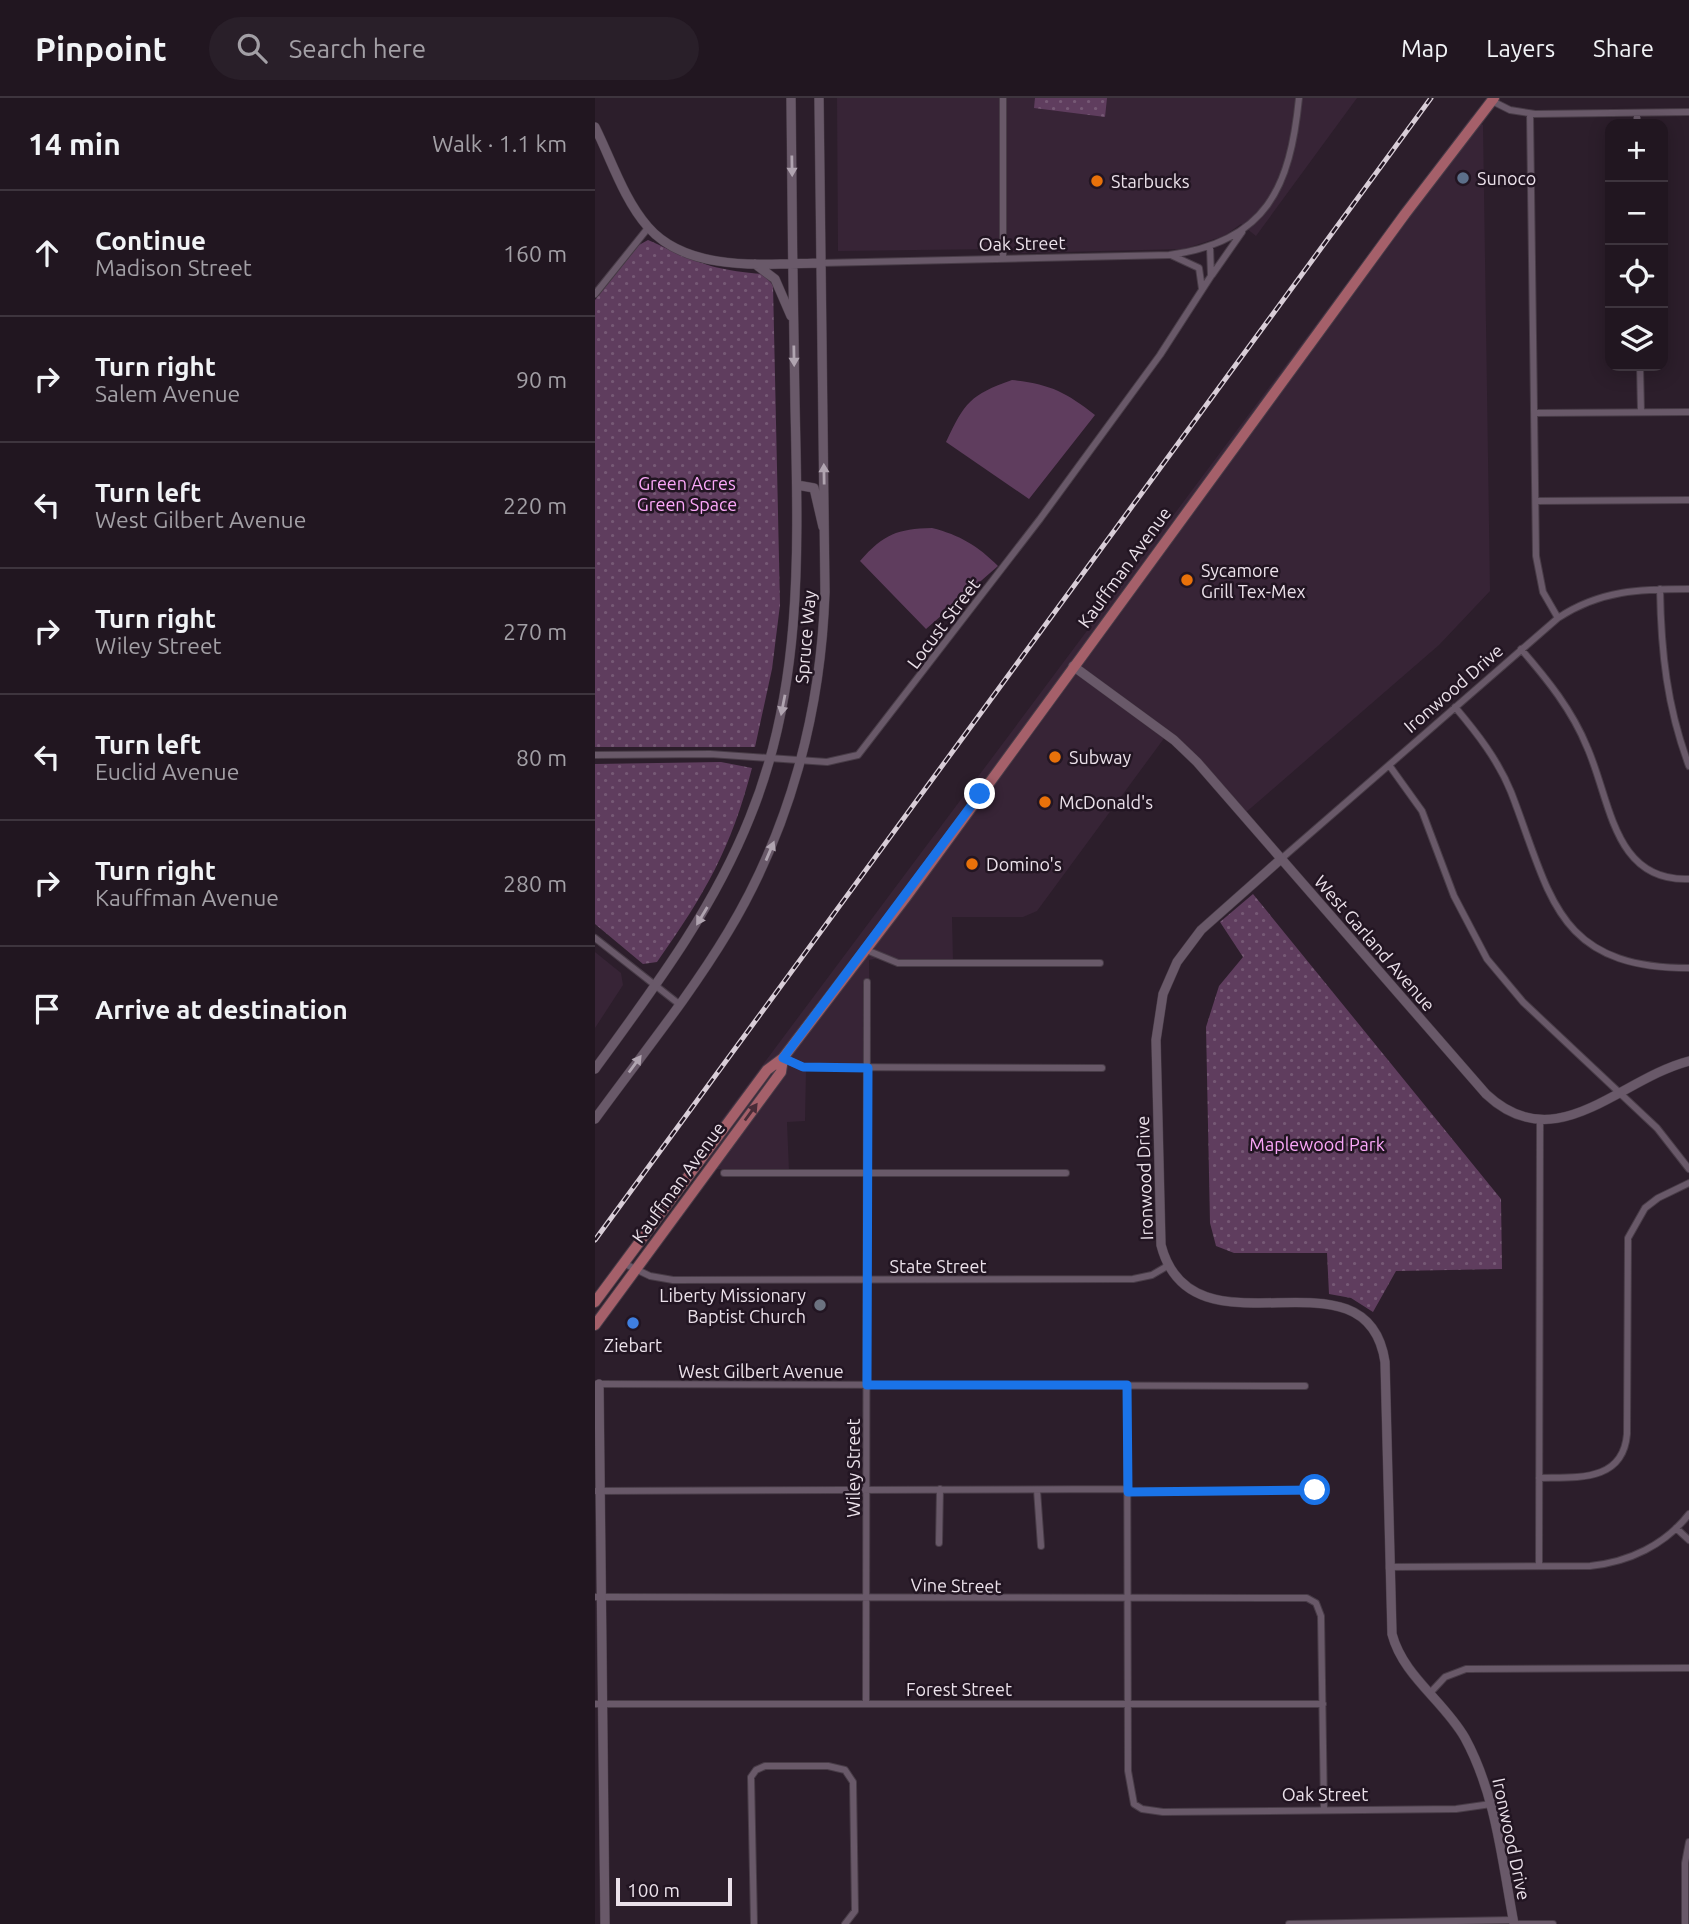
<!DOCTYPE html>
<meta charset="utf-8">
<style>
:root{--surface:#211620;--page:#291f29;--text:#f1f3f6;--muted:#a29fa5;--line:#3e353e}
body{margin:0;font-family:Ubuntu,sans-serif;background:var(--page);color:var(--text)}
.controls{position:absolute;right:21px;top:21px;display:grid;overflow:hidden;border-radius:14px;box-shadow:0 4px 18px #0003}
.controls button{width:63px;height:63px;display:grid;place-items:center;padding:0;border:0;border-bottom:2px solid var(--line);background:var(--surface);color:var(--text);font:35px sans-serif}
.scale{position:absolute;left:21px;bottom:18px;width:116px;box-sizing:border-box;padding-left:7px;border:4px solid #ebe1ea;border-top:0;font-size:19px;line-height:24px;white-space:nowrap;color:#ebe1ea;-webkit-text-stroke:5px #221522;paint-order:stroke}
.stop{position:absolute;width:21px;height:21px;margin:-16px;border:5px solid #1a73e8;border-radius:50%;background:#fff}
.stop.end{background:#1a73e8;border-color:#fff;box-shadow:0 2px 7px #0008}
.list{margin:0;padding:0;list-style:none}
h2{display:flex;justify-content:space-between;align-items:center;height:91px;margin:0;padding:0 28px;font-size:30px}
h2 small{font-size:23px;font-weight:400;color:var(--muted)}
.list li{display:grid;grid-template-columns:46px 1fr auto;gap:21px;align-items:center;box-sizing:border-box;height:126px;padding:0 28px;border-top:2px solid var(--line)}
.list b{display:block;font-size:26px;white-space:nowrap}
.list p{margin:0;font-size:23px;white-space:nowrap;color:var(--muted)}
.list em{font-size:23px;font-style:normal;color:var(--muted)}
.icon{flex:none;width:38px;height:38px;fill:none;stroke:currentColor;stroke-width:2;stroke-linecap:round;stroke-linejoin:round}
.map{position:relative;flex:none;width:1094px;height:1826px;overflow:hidden}
header{display:flex;align-items:center;gap:42px;box-sizing:border-box;height:98px;padding:0 35px;background:var(--surface);border-bottom:2px solid var(--line)}
header strong{font-size:33px}
nav{display:flex;gap:38px;margin-inline-start:auto;font-size:24px}
.search{width:490px;height:63px;background:var(--page);display:flex;align-items:center;gap:18px;box-sizing:border-box;padding:0 24px;border-radius:38px;color:var(--muted);font-size:26px}
main{display:flex}
aside{flex:1;background:var(--surface)}
.map>svg:first-child{display:block}
</style>
<header>
<strong>Pinpoint</strong>
<div class="search"><svg class="icon" aria-label="search" viewBox="0 0 24 24"><circle cx="10" cy="10" r="6"/><path d="M15 15l6 6"/></svg>Search here</div>
<nav><a>Map</a><a>Layers</a><a>Share</a></nav>
</header>
<main>
<aside>
<h2>14 min<small>Walk · 1.1 km</small></h2>
<ul class="list">
<li><svg class="icon" aria-label="ahead" viewBox="0 0 24 24"><path d="M12 20V5M6 11l6-6 6 6"/></svg><div><b>Continue</b><p>Madison Street</p></div><em>160 m</em></li>
<li><svg class="icon" aria-label="right" viewBox="0 0 24 24"><path d="M7 20v-9h11M14 6l5 5-5 5"/></svg><div><b>Turn right</b><p>Salem Avenue</p></div><em>90 m</em></li>
<li><svg class="icon" aria-label="left" viewBox="0 0 24 24"><path d="M17 20v-9H6M10 6l-5 5 5 5"/></svg><div><b>Turn left</b><p>West Gilbert Avenue</p></div><em>220 m</em></li>
<li><svg class="icon" aria-label="right" viewBox="0 0 24 24"><path d="M7 20v-9h11M14 6l5 5-5 5"/></svg><div><b>Turn right</b><p>Wiley Street</p></div><em>270 m</em></li>
<li><svg class="icon" aria-label="left" viewBox="0 0 24 24"><path d="M17 20v-9H6M10 6l-5 5 5 5"/></svg><div><b>Turn left</b><p>Euclid Avenue</p></div><em>80 m</em></li>
<li><svg class="icon" aria-label="right" viewBox="0 0 24 24"><path d="M7 20v-9h11M14 6l5 5-5 5"/></svg><div><b>Turn right</b><p>Kauffman Avenue</p></div><em>280 m</em></li>
<li><svg class="icon" aria-label="arrive" viewBox="0 0 24 24"><path d="M6 21V4h12l-3 4 3 4H6"/></svg><div><b>Arrive at destination</b></div></li>
</ul>
</aside>
<div class="map">
<svg width="1094" height="1826" viewBox="0 0 1094 1826">
<defs>
<pattern id="park-dots" width="8" height="8" patternUnits="userSpaceOnUse" patternTransform="scale(1.75)"><rect width="8" height="8" fill="#5f3d5e"/><path d="M2 2h.1M6 6h.1" fill="none" stroke="#765975" stroke-width="1.8" stroke-linecap="round"/></pattern>
</defs>
<rect width="100%" height="100%" fill="#2c1e2b"/>
<path fill="#372436" d="M 242,0 L 762,0 L 661,138 L 646,126 L 629,138 L 589,151 L 424,155 L 400,151 L 243,153 Z
M 876,19 L 888,27 L 895,493 L 844,547 L 649,716 L 570,639 L 442,813 L 428,819 L 357,819 L 358,863 L 303,863 L 288,859 L 274,862 L 275,968 L 211,973 L 210,1023 L 192,1024 L 194,1073 L 119,1071 L 98,1060 Z
M 0,854 L 26,875 L 28,887 L 0,930 Z"/>
<path fill="#5f3d5e" d="M 417,282 C 455,286 471,294 500,317 L 434,401 L 351,344 C 370,304 375,297 417,282 Z
M 337,430 C 365,437 383,448 403,468 L 331,531 L 265,463 C 289,436 302,431 337,430 Z"/>
<path fill="url(#park-dots)" d="M 440,0 L 512,0 L 510,19 L 439,10 Z
M 53,142 C 100,163 114,172 168,176 L 178,187 L 185,507 L 177,571 L 160,649 L 0,649 L 0,202 L 44,147 Z
M 126,664 L 157,670 C 136,751 110,796 62,864 L 48,866 L 0,826 L 0,666 Z
M 658,796 L 906,1101 L 907,1171 L 801,1173 L 778,1214 L 756,1200 L 734,1196 L 732,1155 L 639,1155 L 621,1148 L 615,1125 L 611,929 L 624,888 L 648,859 L 625,824 Z"/>
<g fill="none" stroke-linecap="round" stroke-linejoin="round">
<g stroke="#483c47" stroke-width="8">
<path id="street" d="M 408,0 L 408,161
M 897,3 L 915,12 L 940,16 L 1094,14
M 1042,15 L 1042,26
M 935,16 L 941,458 L 948,494 L 963,520
M 576,157 L 604,170 L 607,191
M 226,165 L 574,157 C 672,144 695,89 704,0
M 617,177 L 647,134
M 0,196 L 53,130
M 1045,268 L 1046,314
M 940,315 L 1094,314
M 941,403 L 1094,402
M 1065,491 C 1066,554 1072,609 1094,668
M 926,551 C 952,581 977,612 992,649 C 1016,703 1018,784 1094,781
M 860,609 C 882,635 903,662 916,694 C 956,797 960,870 1094,870
M 0,657 L 115,656 L 232,664 L 263,657 L 445,421 L 565,257 L 616,178 L 615,149
M 794,667 L 827,713 L 859,798 L 892,861 L 928,904 L 1062,1030 L 1094,1071
M 686,761 L 963,520 C 1005,492 1046,491 1094,491
M 0,840 L 84,906
M 269,851 L 303,865 L 505,865
M 188,960 L 208,969 L 507,970
M 129,1075 L 471,1075
M 28,1165 L 55,1178 L 78,1182 L 538,1181 L 557,1177 L 574,1167
M 2,1286 L 710,1288
M 532,1288 L 533,1673 L 539,1706 L 547,1711 L 568,1714 L 861,1711 L 896,1706
M 944,1380 C 980,1379 1028,1385 1032,1336 L 1033,1140 L 1050,1110 L 1063,1100 L 1094,1085
M 442,1392 L 446,1448
M 0,1393 L 533,1391
M 533,1394 L 720,1392
M 1081,1430 L 1094,1442
M 344,1445 L 345,1391
M 944,1468 L 945,1022
M 794,1469 L 995,1468 C 1034,1464 1070,1447 1094,1416
M 0,1499 L 712,1500 L 721,1505 L 726,1518 L 729,1712
M 835,1595 L 850,1579 L 871,1571 L 1094,1570
M 271,1605 L 272,884
M 0,1606 L 728,1606
M 159,1826 L 156,1679 L 161,1672 L 170,1668 L 233,1668 L 250,1672 L 258,1684 L 260,1813 L 250,1826
M 694,1826 L 918,1822
M 923,1826 L 958,1826
M 1090,1826 L 1090,1765 L 1094,1744"/>
</g>
<g stroke="#483c47" stroke-width="10">
<path id="secondary" d="M 0,29 C 16,61 29,102 53,129 C 93,175 171,166 226,165
M 160,166 L 180,181 L 196,218
M 202,387 L 219,390 L 228,429
M 478,568 L 579,642 L 602,664 L 891,996 C 961,1062 1024,981 1094,963
M 686,761 L 606,832 L 582,864 L 568,896 L 561,942 L 566,1147 C 597,1267 772,1142 790,1264 L 797,1536 C 808,1578 849,1603 870,1640 C 901,1697 907,1763 919,1826
M 0,971 C 59,890 118,812 155,719 C 209,587 203,447 200,307 C 198,205 197,102 196,0
M 0,1021 C 45,959 94,899 133,834 C 195,731 226,614 230,494 L 224,0
M 4,1286 L 10,1826"/>
</g>
<g stroke="#483c47" stroke-width="12">
<path id="primary" d="M 0,1204 L 172,972 L 188,960 L 311,799 L 810,116 L 899,0
M 0,1227 L 186,974 L 188,960"/>
</g>
<use href="#street" stroke="#695969" stroke-width="6"/>
<use href="#secondary" stroke="#695969" stroke-width="9"/>
<use href="#primary" stroke="#a5606a" stroke-width="10"/>
<g stroke="#d8cdd7" stroke-width="5">
<path id="rail" d="M 0,1142 L 836,0"/>
</g>
<use href="#rail" stroke="#221522" stroke-width="2.5" stroke-dasharray="8" stroke-linecap="butt"/>
</g>
<defs><path id="oneway-solid" d="M-6-.8H1V-3.2L6.5 0L1 3.2V.8H-6Z" transform="scale(1.75)"/></defs>
<g fill="#b0a4b0">
<use href="#oneway-solid" transform="translate(197 68) rotate(89)"/>
<use href="#oneway-solid" transform="translate(199 258) rotate(89)"/>
<use href="#oneway-solid" transform="translate(229 376) rotate(-91)"/>
<use href="#oneway-solid" transform="translate(188 607) rotate(101)"/>
<use href="#oneway-solid" transform="translate(175 753) rotate(-67)"/>
<use href="#oneway-solid" transform="translate(107 818) rotate(121)"/>
<use href="#oneway-solid" transform="translate(40 966) rotate(-54)"/>
</g>
<use fill="#492c38" href="#oneway-solid" transform="translate(156 1014) rotate(-54)"/>
<g fill="none" stroke-linecap="round" stroke-linejoin="round">
<path stroke="#1a73e8" stroke-width="9" d="M 385,696 L 188,960 L 208,969 L 273,970 L 272,1287 L 532,1287 L 533,1394 L 720,1392"/>
</g>
<circle fill="#5c6f8a" stroke="#221522" stroke-width="2.5" cx="868" cy="80" r="7"/>
<g fill="#e8710a" stroke="#221522" stroke-width="2.5">
<circle cx="502" cy="83" r="7"/>
<circle cx="592" cy="482" r="7"/>
<circle cx="460" cy="659" r="7"/>
<circle cx="450" cy="704" r="7"/>
<circle cx="377" cy="766" r="7"/>
</g>
<circle fill="#6b7280" stroke="#221522" stroke-width="2.5" cx="225" cy="1207" r="7"/>
<circle fill="#3f7fe0" stroke="#221522" stroke-width="2.5" cx="38" cy="1225" r="7"/>
<g text-anchor="middle" dominant-baseline="central" stroke-width="5" stroke-linejoin="round" paint-order="stroke">
<g font-size="18" fill="#ebe1ea" stroke="#221522" text-anchor="start">
<text x="882" y="80">Sunoco</text>
<text x="516" y="83">Starbucks</text>
<text x="606" y="472">Sycamore<tspan x="606" dy="21">Grill Tex-Mex</tspan></text>
<text x="474" y="659">Subway</text>
<text x="464" y="704">McDonald's</text>
<text x="391" y="766">Domino's</text>
<text x="211" y="1197" text-anchor="end">Liberty Missionary<tspan x="211" dy="21">Baptist Church</tspan></text>
<text x="38" y="1247" text-anchor="middle">Ziebart</text>
</g>
<g font-size="18" fill="#ebe1ea" stroke="#221522">
<text transform="translate(427 145) rotate(-1)">Oak Street</text>
<text transform="translate(529 469) rotate(-54)">Kauffman Avenue</text>
<text transform="translate(348 525) rotate(-53)">Locust Street</text>
<text transform="translate(210 539) rotate(-85)">Spruce Way</text>
<text transform="translate(858 590) rotate(-41)">Ironwood Drive</text>
<text transform="translate(780 845) rotate(49)">West Garland Avenue</text>
<text transform="translate(549 1080) rotate(-92)">Ironwood Drive</text>
<text transform="translate(83 1084) rotate(-54)">Kauffman Avenue</text>
<text x="343" y="1168">State Street</text>
<text x="166" y="1273">West Gilbert Avenue</text>
<text transform="translate(258 1370) rotate(-90)">Wiley Street</text>
<text transform="translate(361 1487) rotate(1)">Vine Street</text>
<text x="364" y="1591">Forest Street</text>
<text x="730" y="1696">Oak Street</text>
<text transform="translate(917 1741) rotate(78)">Ironwood Drive</text>
</g>
<g font-size="18" fill="#fca8fa" stroke="#221522">
<text x="92" y="385">Green Acres<tspan x="92" dy="21">Green Space</tspan></text>
<text x="722" y="1046">Maplewood Park</text>
</g>
</g>
</svg>
<div class="controls">
<button>+</button>
<button>−</button>
<button><svg class="icon" aria-label="locate" viewBox="0 0 24 24"><circle cx="12" cy="12" r="6"/><path d="M12 2v4M12 18v4M2 12h4M18 12h4"/></svg></button>
<button><svg class="icon" aria-label="layers" viewBox="0 0 24 24"><path d="M12 4l9 5-9 5-9-5zM3 14l9 5 9-5"/></svg></button>
</div>
<div class="scale">100 m</div>
<div class="stop" style="left:720px;top:1392px"></div>
<div class="stop end" style="left:385px;top:696px"></div>
</div>
</main>
